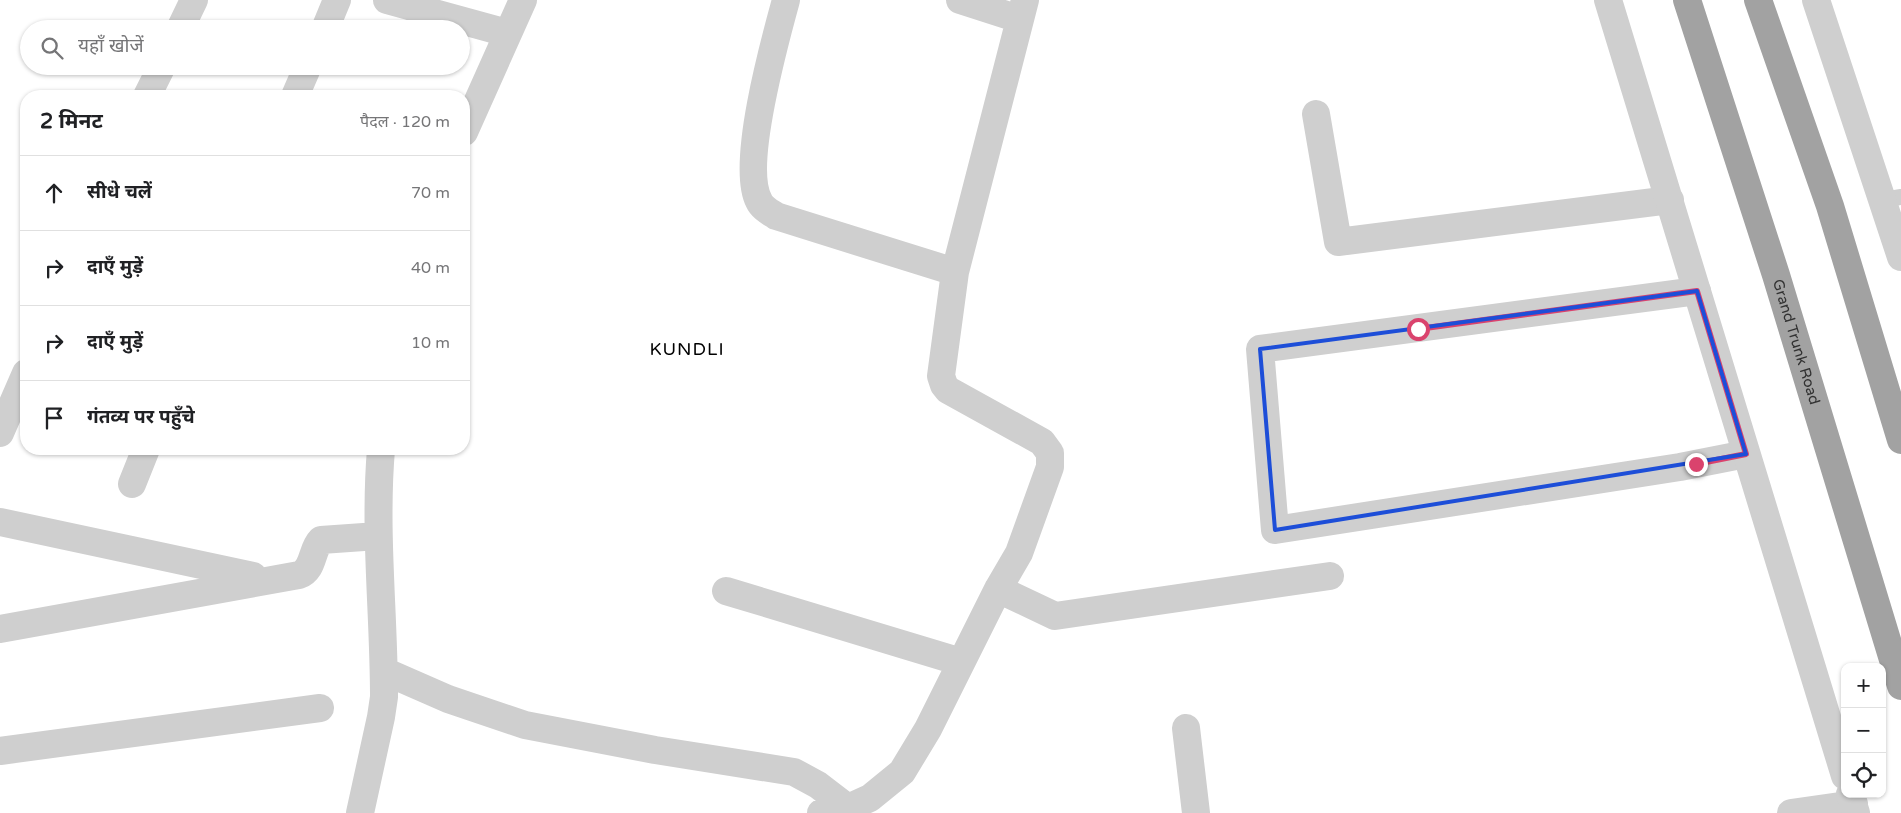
<!DOCTYPE html>
<html lang="hi">
<meta charset="utf-8">
<style>
:root{--surface:#fff;--page:#f6f6f6;--text:#202124;--muted:#757577;--line:#e0e0e0}
body{margin:0;font-family:"Varela Round","Noto Sans Devanagari",sans-serif;background:var(--page);color:var(--text)}
.controls{position:absolute;right:15px;bottom:15px;display:grid;overflow:hidden;border-radius:10px;box-shadow:0 1px 4px #0004}
.controls button{width:45px;height:45px;display:grid;place-items:center;padding:0;border:0;border-bottom:1px solid var(--line);background:var(--surface);color:var(--text);font:25px sans-serif}
.stop{position:absolute;width:15px;height:15px;margin:-11px;border:4px solid #da436d;border-radius:50%;background:#fff}
.stop.end{background:#da436d;border-color:#fff;box-shadow:0 1px 5px #0008}
.list{margin:0;padding:0;list-style:none}
h2{display:flex;justify-content:space-between;align-items:center;height:65px;margin:0;padding:0 20px;font-size:21px}
h2 small{font-size:16px;font-weight:400;color:var(--muted)}
.list li{display:grid;grid-template-columns:32px 1fr auto;gap:15px;align-items:center;box-sizing:border-box;height:75px;padding:0 20px;border-top:1px solid var(--line)}
.list b{display:block;font-size:19px;white-space:nowrap}
.list em{font-size:16px;font-style:normal;color:var(--muted)}
.icon{flex:none;width:28px;height:28px;fill:none;stroke:currentColor;stroke-width:2;stroke-linecap:round;stroke-linejoin:round}
.map{position:relative;flex:none;width:1901px;height:813px;overflow:hidden}
.search{position:absolute;background:var(--surface);box-shadow:0 1px 4px #0004;left:20px;top:20px;width:450px;height:55px;display:flex;align-items:center;gap:12px;box-sizing:border-box;padding:0 18px;border-radius:28px;color:var(--muted);font-size:19px}
.panel{position:absolute;background:var(--surface);box-shadow:0 1px 4px #0004;left:20px;top:90px;width:450px;height:365px;border-radius:20px}
.map>svg:first-child{display:block}
</style>
<div class="map">
<svg width="1901" height="813" viewBox="0 0 1901 813">
<rect width="100%" height="100%" fill="#fff"/>
<g fill="none" stroke-linecap="round" stroke-linejoin="round">
<path stroke="#cfcfcf" stroke-width="16" d="M 1883,200 L 1901,197"/>
<path stroke="#cfcfcf" stroke-width="28" d="M 387,0 L 507,33
M 786,0 C 775,40 740,166 759,201 C 762,208 770,212 776,216 L 955,272
M 960,0 L 1019,19
M 180,29 L 194,0
M 325,29 L 337,0
M 147,96 L 162,66
M 295,96 L 308,66
M 1316,114 L 1338,242 L 1670,200
M 464,132 L 523,0
M 1697,291 L 1260,349 L 1275,530 L 1680,467 L 1746,454
M 0,433 L 26,373
M 132,484 L 146,449
M 0,522 L 253,576
M 998,589 L 1055,616 L 1330,576
M 726,591 L 961,662
M 0,629 L 299,575 C 314,570 311,550 321,540 L 378,536
M 384,671 L 448,699 L 525,725 L 655,750 L 794,772 L 818,785 L 848,808
M 1186,728 L 1196,813
M 0,751 L 320,708
M 360,813 L 381,717 L 384,697 C 384,614 374,532 381,449
M 821,813 L 848,808 L 870,798 L 902,772 L 928,729 L 998,589 L 1019,553 L 1050,467 L 1050,453 L 1042,442 L 948,390 L 944,385 L 941,376 L 955,272 L 1025,0
M 1791,813 L 1854,804"/>
<path stroke="#cfcfcf" stroke-width="28" d="M 1608,0 L 1845,776
M 1816,0 L 1901,257
M 1850,794 L 1856,813"/>
<g stroke="#a2a2a2" stroke-width="28">
<path id="s1" d="M 1687,0 L 1776,275 L 1901,686"/>
<path d="M 1758,0 L 1830,206 L 1901,440"/>
</g>
</g>
<g fill="none" stroke-linecap="round" stroke-linejoin="round">
<path stroke="#da436d" stroke-width="6" d="M 1418,329 L 1697,291 L 1746,454 L 1696,464"/>
</g>
<path fill="none" stroke="#1d4ed8" stroke-width="4" stroke-linejoin="round" d="M 1697,291 L 1746,454 L 1275,530 L 1260,349 Z"/>
<g text-anchor="middle" dominant-baseline="central" stroke-width="5" stroke-linejoin="round" paint-order="stroke">
<g font-size="15" fill="#323232" stroke="#fff">
<text stroke="none"><textPath href="#s1" startOffset="359">Grand Trunk Road</textPath></text>
</g>
<g font-size="18" letter-spacing="1" fill="#000" stroke="#fff">
<text x="687" y="349">KUNDLI</text>
</g>
</g>
</svg>
<div class="controls">
<button>+</button>
<button>−</button>
<button><svg class="icon" aria-label="locate" viewBox="0 0 24 24"><circle cx="12" cy="12" r="6"/><path d="M12 2v4M12 18v4M2 12h4M18 12h4"/></svg></button>
</div>
<div class="stop" style="left:1418px;top:329px"></div>
<div class="stop end" style="left:1696px;top:464px"></div>
<div class="search"><svg class="icon" aria-label="search" viewBox="0 0 24 24"><circle cx="10" cy="10" r="6"/><path d="M15 15l6 6"/></svg>यहाँ खोजें</div>
<section class="panel">
<h2>2 मिनट<small>पैदल · 120 m</small></h2>
<ul class="list">
<li><svg class="icon" aria-label="ahead" viewBox="0 0 24 24"><path d="M12 20V5M6 11l6-6 6 6"/></svg><div><b>सीधे चलें</b></div><em>70 m</em></li>
<li><svg class="icon" aria-label="right" viewBox="0 0 24 24"><path d="M7 20v-9h11M14 6l5 5-5 5"/></svg><div><b>दाएँ मुड़ें</b></div><em>40 m</em></li>
<li><svg class="icon" aria-label="right" viewBox="0 0 24 24"><path d="M7 20v-9h11M14 6l5 5-5 5"/></svg><div><b>दाएँ मुड़ें</b></div><em>10 m</em></li>
<li><svg class="icon" aria-label="arrive" viewBox="0 0 24 24"><path d="M6 21V4h12l-3 4 3 4H6"/></svg><div><b>गंतव्य पर पहुँचे</b></div></li>
</ul>
</section>
</div>
